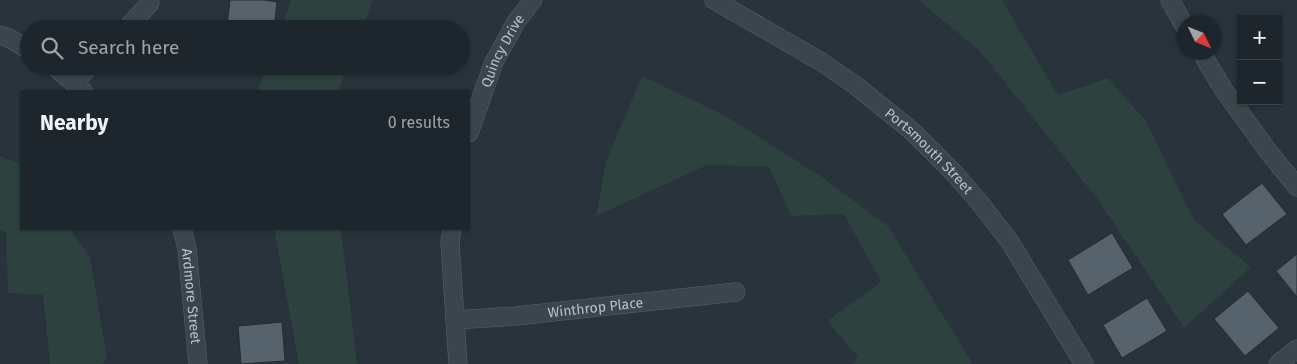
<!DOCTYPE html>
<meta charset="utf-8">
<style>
:root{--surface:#1e262d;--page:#2b3239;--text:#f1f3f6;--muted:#a1a5aa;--line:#3c4349}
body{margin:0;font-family:"Fira Sans",sans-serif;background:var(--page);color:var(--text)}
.controls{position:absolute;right:15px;top:15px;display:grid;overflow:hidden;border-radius:0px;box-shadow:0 1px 4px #0004}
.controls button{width:45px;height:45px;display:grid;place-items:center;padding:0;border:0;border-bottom:1px solid var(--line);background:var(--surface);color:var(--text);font:25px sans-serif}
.compass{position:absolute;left:1177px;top:15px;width:45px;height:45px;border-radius:50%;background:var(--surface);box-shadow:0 1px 4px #0004;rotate:133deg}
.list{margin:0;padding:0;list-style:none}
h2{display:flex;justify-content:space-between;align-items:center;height:65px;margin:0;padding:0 20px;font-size:21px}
h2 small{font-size:16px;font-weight:400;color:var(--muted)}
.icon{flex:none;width:28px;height:28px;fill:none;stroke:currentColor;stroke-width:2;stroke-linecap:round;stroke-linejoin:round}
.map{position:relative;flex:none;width:1297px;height:364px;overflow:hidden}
.search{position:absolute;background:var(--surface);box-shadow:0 1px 4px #0004;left:20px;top:20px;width:450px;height:55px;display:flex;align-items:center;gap:12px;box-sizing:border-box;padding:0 18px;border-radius:28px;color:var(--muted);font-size:19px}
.panel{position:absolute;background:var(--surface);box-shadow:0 1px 4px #0004;left:20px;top:90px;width:450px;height:140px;border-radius:0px}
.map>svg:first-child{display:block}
</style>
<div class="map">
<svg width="1297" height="364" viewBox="0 0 1297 364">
<rect width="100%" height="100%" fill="#28333c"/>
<path fill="#2d413e" d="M 291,0 L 373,0 L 362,29 L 281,29 Z
M 918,0 L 1002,0 L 1058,95 L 1108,78 L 1146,121 L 1194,220 L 1251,267 L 1184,328 L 1099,201 L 979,50 Z
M 267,66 L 348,66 L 338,91 L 257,91 Z
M 642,76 L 724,115 L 819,175 L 888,226 L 973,364 L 852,364 L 858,357 L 827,321 L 881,282 L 844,214 L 791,216 L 769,167 L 707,165 L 596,216 L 606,161 Z
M 0,156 L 21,164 L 21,229 L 70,229 L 90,257 L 107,359 L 102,364 L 50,364 L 43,295 L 8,293 L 6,233 L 0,229 Z
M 274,229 L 341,229 L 357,364 L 299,364 Z"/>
<path fill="#56626c" stroke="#222c33" d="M 230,0 L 264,0 L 277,2 L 274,29 L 250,29 L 227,26 Z
M 1262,183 L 1287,214 L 1246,245 L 1222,214 Z
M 1112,233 L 1133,268 L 1088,295 L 1068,260 Z
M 1297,254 L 1297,297 L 1276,271 Z
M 1248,291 L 1279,328 L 1245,356 L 1214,319 Z
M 1147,298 L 1167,331 L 1122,358 L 1103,325 Z
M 282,322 L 285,361 L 241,364 L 238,326 Z"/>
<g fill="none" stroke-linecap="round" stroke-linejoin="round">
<g stroke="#59636a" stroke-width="19">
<g id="street">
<path id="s1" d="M 714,0 L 820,61 L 855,85 L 912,131 L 954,173 L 980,203 L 1010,242 L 1084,364"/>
<path d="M 1170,0 L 1184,25"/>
<path d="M 126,29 L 150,3"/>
<path d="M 0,35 L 9,38 L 29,50"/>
<path d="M 1201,52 L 1223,89 L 1268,151 L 1297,187"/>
<path d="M 54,66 L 83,91"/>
<path d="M 74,83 L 90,66"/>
<path id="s2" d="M 469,133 L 494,62 L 516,22 L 533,0"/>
<path id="s3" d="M 182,229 L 187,248 L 198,364"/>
<path d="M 452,229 L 450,243 L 458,364"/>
<path id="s4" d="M 455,320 L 516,316 L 736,292"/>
<path d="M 1278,364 L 1297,349"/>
</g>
</g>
<use href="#street" stroke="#3b454c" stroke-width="18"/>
</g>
<g text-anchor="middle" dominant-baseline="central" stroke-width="4" stroke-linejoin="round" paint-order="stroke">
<g font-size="14" fill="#b7c0c7" stroke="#202a31">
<text stroke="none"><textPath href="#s2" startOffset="89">Quincy Drive</textPath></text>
<text stroke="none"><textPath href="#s1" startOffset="264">Portsmouth Street</textPath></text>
<text stroke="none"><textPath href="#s3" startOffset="68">Ardmore Street</textPath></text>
<text stroke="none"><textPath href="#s4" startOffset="141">Winthrop Place</textPath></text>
</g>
</g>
</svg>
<div class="controls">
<button>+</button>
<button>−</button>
</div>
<svg class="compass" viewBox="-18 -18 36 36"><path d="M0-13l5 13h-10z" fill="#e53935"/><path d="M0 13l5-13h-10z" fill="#a1a5aa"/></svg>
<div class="search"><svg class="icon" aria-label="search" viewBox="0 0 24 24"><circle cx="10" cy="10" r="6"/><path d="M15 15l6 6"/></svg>Search here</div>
<section class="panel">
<h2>Nearby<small>0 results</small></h2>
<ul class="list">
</ul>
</section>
</div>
